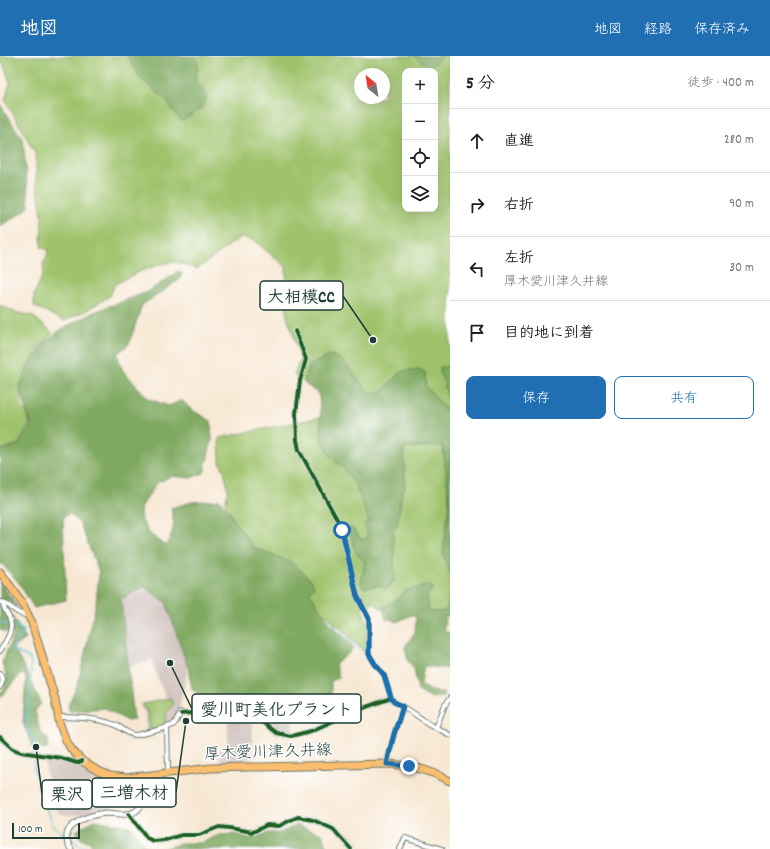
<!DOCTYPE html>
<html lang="ja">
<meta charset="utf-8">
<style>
:root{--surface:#fff;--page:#f6f6f6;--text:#202124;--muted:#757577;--line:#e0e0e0;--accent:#1f6fb2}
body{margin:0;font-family:Dekko,"Klee One",sans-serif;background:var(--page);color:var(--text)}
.controls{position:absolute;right:12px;top:12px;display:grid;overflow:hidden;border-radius:8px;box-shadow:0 4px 16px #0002}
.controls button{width:36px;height:36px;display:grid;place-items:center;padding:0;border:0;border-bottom:1px solid var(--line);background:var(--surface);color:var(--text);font:20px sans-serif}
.compass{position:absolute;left:354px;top:12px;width:36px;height:36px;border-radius:50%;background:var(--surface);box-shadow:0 4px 16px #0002;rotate:330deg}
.scale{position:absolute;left:12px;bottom:10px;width:68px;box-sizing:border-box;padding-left:4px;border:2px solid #1f3d34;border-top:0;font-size:11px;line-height:14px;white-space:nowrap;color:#1f3d34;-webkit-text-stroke:3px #fff;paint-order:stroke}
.stop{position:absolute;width:12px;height:12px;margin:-9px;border:3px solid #1f6fb2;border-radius:50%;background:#fff}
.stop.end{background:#1f6fb2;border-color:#fff;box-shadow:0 1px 4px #0008}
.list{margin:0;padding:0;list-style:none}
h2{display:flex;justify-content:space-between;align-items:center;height:52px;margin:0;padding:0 16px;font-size:17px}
h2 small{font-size:13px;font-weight:400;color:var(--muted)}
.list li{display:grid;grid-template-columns:26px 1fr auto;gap:12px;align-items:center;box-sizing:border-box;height:64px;padding:0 16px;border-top:1px solid var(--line)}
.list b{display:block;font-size:15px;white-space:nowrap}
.list p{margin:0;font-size:13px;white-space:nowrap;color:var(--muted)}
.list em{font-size:13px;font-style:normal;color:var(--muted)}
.actions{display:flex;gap:8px;padding:12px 16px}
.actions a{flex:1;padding:9px 0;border:1px solid var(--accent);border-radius:8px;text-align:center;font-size:14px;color:var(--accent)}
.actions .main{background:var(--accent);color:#fff}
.icon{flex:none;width:22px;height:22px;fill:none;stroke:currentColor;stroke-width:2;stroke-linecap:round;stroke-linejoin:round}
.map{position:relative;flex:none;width:450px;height:793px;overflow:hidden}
header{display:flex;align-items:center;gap:24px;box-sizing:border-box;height:56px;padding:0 20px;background:var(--accent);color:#fff}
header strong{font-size:19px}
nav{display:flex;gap:22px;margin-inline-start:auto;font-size:14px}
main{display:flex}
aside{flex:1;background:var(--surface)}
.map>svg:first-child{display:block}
</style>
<header>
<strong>地図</strong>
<nav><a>地図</a><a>経路</a><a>保存済み</a></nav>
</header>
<main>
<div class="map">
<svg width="450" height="793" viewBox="0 0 450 793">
<rect width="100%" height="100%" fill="#fff"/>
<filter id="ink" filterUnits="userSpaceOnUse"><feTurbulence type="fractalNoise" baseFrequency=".025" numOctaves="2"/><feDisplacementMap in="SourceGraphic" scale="8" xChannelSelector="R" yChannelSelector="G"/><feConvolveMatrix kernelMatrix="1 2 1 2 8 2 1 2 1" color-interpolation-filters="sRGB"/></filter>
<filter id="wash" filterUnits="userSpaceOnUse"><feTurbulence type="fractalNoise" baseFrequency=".012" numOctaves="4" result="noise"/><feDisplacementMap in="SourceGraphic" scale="16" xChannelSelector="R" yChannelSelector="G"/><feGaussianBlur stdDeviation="0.9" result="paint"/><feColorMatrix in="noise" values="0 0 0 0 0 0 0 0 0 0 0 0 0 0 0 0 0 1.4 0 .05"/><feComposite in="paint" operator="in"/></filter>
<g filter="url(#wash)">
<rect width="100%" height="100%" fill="#f7e7d2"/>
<path fill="#cfc0ba" d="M 137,533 L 150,534 L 165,546 L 185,589 L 187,617 L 177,661 L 172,668 L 146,676 L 145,658 L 140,648 L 166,642 L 153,610 L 153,604 L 128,611 L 120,550 L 123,543 L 128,538 Z
M 292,655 L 294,678 L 291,678 L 278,676 L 273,671 L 272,658 Z
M 228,661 L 241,662 L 253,665 L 251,707 L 219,708 L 219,694 L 228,694 Z
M 46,702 L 67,705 L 79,709 L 107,722 L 102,726 L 96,734 L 111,738 L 109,755 L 90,759 L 64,759 L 60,758 L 57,754 L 53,737 L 49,729 L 44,707 Z"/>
<path fill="#9fc36c" stroke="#5f8050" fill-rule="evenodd" d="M 0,0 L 450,0 L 450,553 L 448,556 L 404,559 L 386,564 L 383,554 L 374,547 L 367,549 L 362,554 L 368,566 L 368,578 L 366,587 L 367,598 L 266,502 L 251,493 L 225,448 L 228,434 L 224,414 L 220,407 L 219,382 L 346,356 L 294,319 L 301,303 L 287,260 L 286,211 L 255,185 L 241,181 L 197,213 L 175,206 L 162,208 L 141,215 L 115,228 L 110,240 L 87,254 L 64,265 L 34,250 L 34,238 L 44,216 L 43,208 L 47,201 L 48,194 L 41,191 L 42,159 L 36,125 L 36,99 L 5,44 L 10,27 L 3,7 L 0,6 ZM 405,15 L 435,15 L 435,153 L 405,153 ZM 360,18 L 384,18 L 384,42 L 360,42 Z
M 0,249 L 15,256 L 33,260 L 53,277 L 36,296 L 28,318 L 20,329 L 22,352 L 26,355 L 30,367 L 18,388 L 0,394 Z
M 171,642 L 173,648 L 167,656 L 165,669 L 152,674 L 150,673 L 148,658 L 143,648 Z"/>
<path fill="#7fa960" stroke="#4f734a" d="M 127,0 L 196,0 L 198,11 L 195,24 L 204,35 L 207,41 L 202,52 L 183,65 L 180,64 L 164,42 L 141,23 Z
M 414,0 L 443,0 L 432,10 L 422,6 Z
M 0,48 L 23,84 L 29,150 L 26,154 L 0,170 Z
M 177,215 L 182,217 L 180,223 L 142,249 L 129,288 L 117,298 L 123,315 L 149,343 L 169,350 L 182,344 L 192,354 L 211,365 L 212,384 L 204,417 L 191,422 L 171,420 L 157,427 L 141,451 L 140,458 L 142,465 L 149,477 L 165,490 C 175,475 175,469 171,452 L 191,446 L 220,444 L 253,491 L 291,506 L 312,525 L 314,531 L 309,536 L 334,573 L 354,591 L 347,599 L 335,608 L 339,622 L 331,625 L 331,644 L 322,649 L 308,641 L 292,644 L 276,657 L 210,654 L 205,644 L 192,633 L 188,612 L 166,546 L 144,531 L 121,543 L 134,664 L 127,665 L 105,652 L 69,655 L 68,650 L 78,628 L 96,547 L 99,516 L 80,468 L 69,457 L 63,462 L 66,544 L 34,552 L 19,527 L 2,508 L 0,509 L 0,395 L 19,389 L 31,368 L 20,333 L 28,310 L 46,286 L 56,277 L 67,270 L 94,256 L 145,237 L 172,220 Z
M 331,299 L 337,301 L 343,305 L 370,338 L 383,335 L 397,319 L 403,315 L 419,313 L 425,316 L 426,330 L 444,352 L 450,352 L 450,517 L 443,498 L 449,446 L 443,390 L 404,392 L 405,431 L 402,436 L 397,469 L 393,474 L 395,524 L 386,533 L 381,529 L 364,532 L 361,528 L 365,506 L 356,497 L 349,473 L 352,472 L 362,484 L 368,481 L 364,468 L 369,465 L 356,430 L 345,414 L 332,402 L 322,385 L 319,338 L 305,328 L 305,322 L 310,309 Z
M 450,310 L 450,350 L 443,324 L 440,318 L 440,311 Z
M 0,526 L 17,550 L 16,551 L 7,542 L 8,554 L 26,583 L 13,592 L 25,613 L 41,647 L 35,655 L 40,675 L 48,683 L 48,693 L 33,692 L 23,667 L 26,620 L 21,618 L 0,642 L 0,637 C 11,626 6,620 2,607 L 14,578 L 0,574 Z
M 429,529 L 433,532 L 427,541 L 429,556 L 446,555 L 450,540 L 450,560 L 445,560 L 444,575 L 450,577 L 450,613 L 424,610 L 421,628 L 431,635 L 444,637 L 443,641 L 432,642 L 418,635 L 414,612 L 408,605 L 405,591 L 415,576 L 416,561 L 411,559 L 397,566 L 392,564 L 383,551 L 398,543 L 406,534 Z
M 94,764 L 130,770 L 144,789 L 153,792 L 163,793 L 181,787 L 201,787 L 219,779 L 237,778 L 250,782 L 268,777 L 280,777 L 297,769 L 322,778 L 329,793 L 93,793 L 90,786 L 80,782 L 76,775 Z"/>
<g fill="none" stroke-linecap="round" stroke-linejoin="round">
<path stroke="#53b7d2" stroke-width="1.5" d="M 0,566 L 16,570 L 24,575 L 12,594 L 28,601 L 31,606 L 30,644 L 25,666 L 36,691 L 34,713 L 44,749 L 51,762 L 52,769 L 66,780
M 333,567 L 337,575 L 363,594 L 372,611
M 69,782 L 82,791 L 123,793
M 285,793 L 289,793"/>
</g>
</g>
<g filter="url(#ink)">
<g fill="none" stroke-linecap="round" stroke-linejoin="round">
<g stroke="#6b786b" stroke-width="6">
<path id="minor" d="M 295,275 L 306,303 L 300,325 L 296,358 L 297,384 L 299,394 L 338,465 L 342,474 L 357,540 L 369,563 L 369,598 L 375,608 L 384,619 L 391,642 L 394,646 L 403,650 L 391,688 L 387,708
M 0,546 C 12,548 16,560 28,559
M 0,595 C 6,585 15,573 9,561 C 6,556 3,553 3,546
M 0,617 C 3,622 4,626 0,631
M 403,650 L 429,668 L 450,679
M 181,658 L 190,657 L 201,662 L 235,660 L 242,660 L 262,666 L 276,677 L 291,680 L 311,675 L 358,654 L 391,642
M 59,661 C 76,661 96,662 113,668 C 121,670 126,678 135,679 C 140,679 170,671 173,669 C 176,666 180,660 180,656
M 167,670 L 168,716
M 436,672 L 445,649 L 450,642
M 0,681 L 13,693 L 21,696 L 61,702 L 77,707 L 82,705
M 129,758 L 147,782 L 153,785 L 165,784 L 182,779 L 199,779 L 219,771 L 229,772 L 253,776 L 267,769 L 279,770 L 293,763 L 298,761 L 313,764 L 333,773 L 351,793
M 400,793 L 405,782 L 442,793"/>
</g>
<g stroke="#6b786b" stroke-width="7">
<path id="tertiary" d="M 71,793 C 55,770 88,759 106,757 C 115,757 128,761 136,755 C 147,747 144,732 143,720"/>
</g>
<g stroke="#6b786b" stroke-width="9">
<path id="primary" d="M 0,516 L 21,545 L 32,567 L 55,643 L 60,669 L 65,682 L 71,693 L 82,705 L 98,715 L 110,720 L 126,722 L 211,712 L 387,708 C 408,709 431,714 450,725"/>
</g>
<use href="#minor" stroke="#fff" stroke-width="4"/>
<use href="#tertiary" stroke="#fff" stroke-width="5"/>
<use href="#primary" stroke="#fabe6e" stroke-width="7"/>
<g stroke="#fff" stroke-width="6">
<path id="cycleway" d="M 295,275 L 306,303 L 300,325 L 296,358 L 297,384 L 299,394 L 338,465 L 342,474 L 357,540 L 369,563 L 369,598 L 375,608 L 384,619 L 391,642 L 394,646 L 403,650 L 391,688 L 387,708
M 181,658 L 190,657 L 201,662 L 235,660 L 242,660 L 262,666 L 276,677 L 291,680 L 311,675 L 358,654 L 391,642
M 0,681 L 13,693 L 21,696 L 61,702 L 77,707 L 82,705
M 129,758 L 147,782 L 153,785 L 165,784 L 182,779 L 199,779 L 219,771 L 229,772 L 253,776 L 267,769 L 279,770 L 293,763 L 298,761 L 313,764 L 333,773 L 351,793"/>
</g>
<use href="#cycleway" stroke="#1b5e20" stroke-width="4"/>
</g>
</g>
<g fill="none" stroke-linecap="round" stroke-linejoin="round" filter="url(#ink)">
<path stroke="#1f6fb2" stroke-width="5" d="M 342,474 L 357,540 L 369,563 L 369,598 L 375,608 L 384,619 L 391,642 L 394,646 L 403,650 L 394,678 L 387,708 L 409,710"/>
</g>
<g text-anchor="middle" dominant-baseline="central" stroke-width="3" stroke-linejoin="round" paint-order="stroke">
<g font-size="16" fill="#1f3d34" stroke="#fff">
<text transform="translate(268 697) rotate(-2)">厚木愛川津久井線</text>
</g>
</g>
<path fill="none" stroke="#1f3d34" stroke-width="1.5" d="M373 284L343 240M170 607L192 653M186 665L176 736M36 691L42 738"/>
<g fill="#1f3d34" stroke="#fff" stroke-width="1.5">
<circle cx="373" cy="284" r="4"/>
<circle cx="170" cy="607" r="4"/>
<circle cx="186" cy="665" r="4"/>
<circle cx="36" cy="691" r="4"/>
</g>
<g fill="#fff" stroke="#1f3d34" stroke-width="1.5">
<rect x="260" y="225" width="83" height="29" rx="4"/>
<rect x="192" y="638" width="169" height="29" rx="4"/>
<rect x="92" y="722" width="84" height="29" rx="4"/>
<rect x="42" y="724" width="50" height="29" rx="4"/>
</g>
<g font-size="17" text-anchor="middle" font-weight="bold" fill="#1f3d34">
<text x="301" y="246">大相模CC</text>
<text x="277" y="659">愛川町美化プラント</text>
<text x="134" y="742">三増木材</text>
<text x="67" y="744">栗沢</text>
</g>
</svg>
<div class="controls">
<button>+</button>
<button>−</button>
<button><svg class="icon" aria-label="locate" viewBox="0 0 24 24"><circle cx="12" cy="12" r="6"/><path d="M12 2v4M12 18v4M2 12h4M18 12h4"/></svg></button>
<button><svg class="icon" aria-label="layers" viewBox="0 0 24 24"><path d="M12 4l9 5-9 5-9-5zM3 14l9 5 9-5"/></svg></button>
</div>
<svg class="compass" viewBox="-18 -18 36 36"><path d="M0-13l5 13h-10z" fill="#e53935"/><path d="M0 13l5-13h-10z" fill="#757577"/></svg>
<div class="scale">100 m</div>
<div class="stop" style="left:342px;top:474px"></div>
<div class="stop end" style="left:409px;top:710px"></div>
</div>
<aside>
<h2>5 分<small>徒歩 · 400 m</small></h2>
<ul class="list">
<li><svg class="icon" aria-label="ahead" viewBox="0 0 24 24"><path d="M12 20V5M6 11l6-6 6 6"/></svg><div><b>直進</b></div><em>280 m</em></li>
<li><svg class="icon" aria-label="right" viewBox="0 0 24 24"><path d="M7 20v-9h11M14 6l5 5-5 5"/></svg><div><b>右折</b></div><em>90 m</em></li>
<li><svg class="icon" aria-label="left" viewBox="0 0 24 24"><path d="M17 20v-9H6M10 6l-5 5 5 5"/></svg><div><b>左折</b><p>厚木愛川津久井線</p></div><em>30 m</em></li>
<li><svg class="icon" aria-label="arrive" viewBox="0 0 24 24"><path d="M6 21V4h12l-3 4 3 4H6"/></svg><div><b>目的地に到着</b></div></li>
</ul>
<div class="actions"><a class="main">保存</a><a>共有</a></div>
</aside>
</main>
